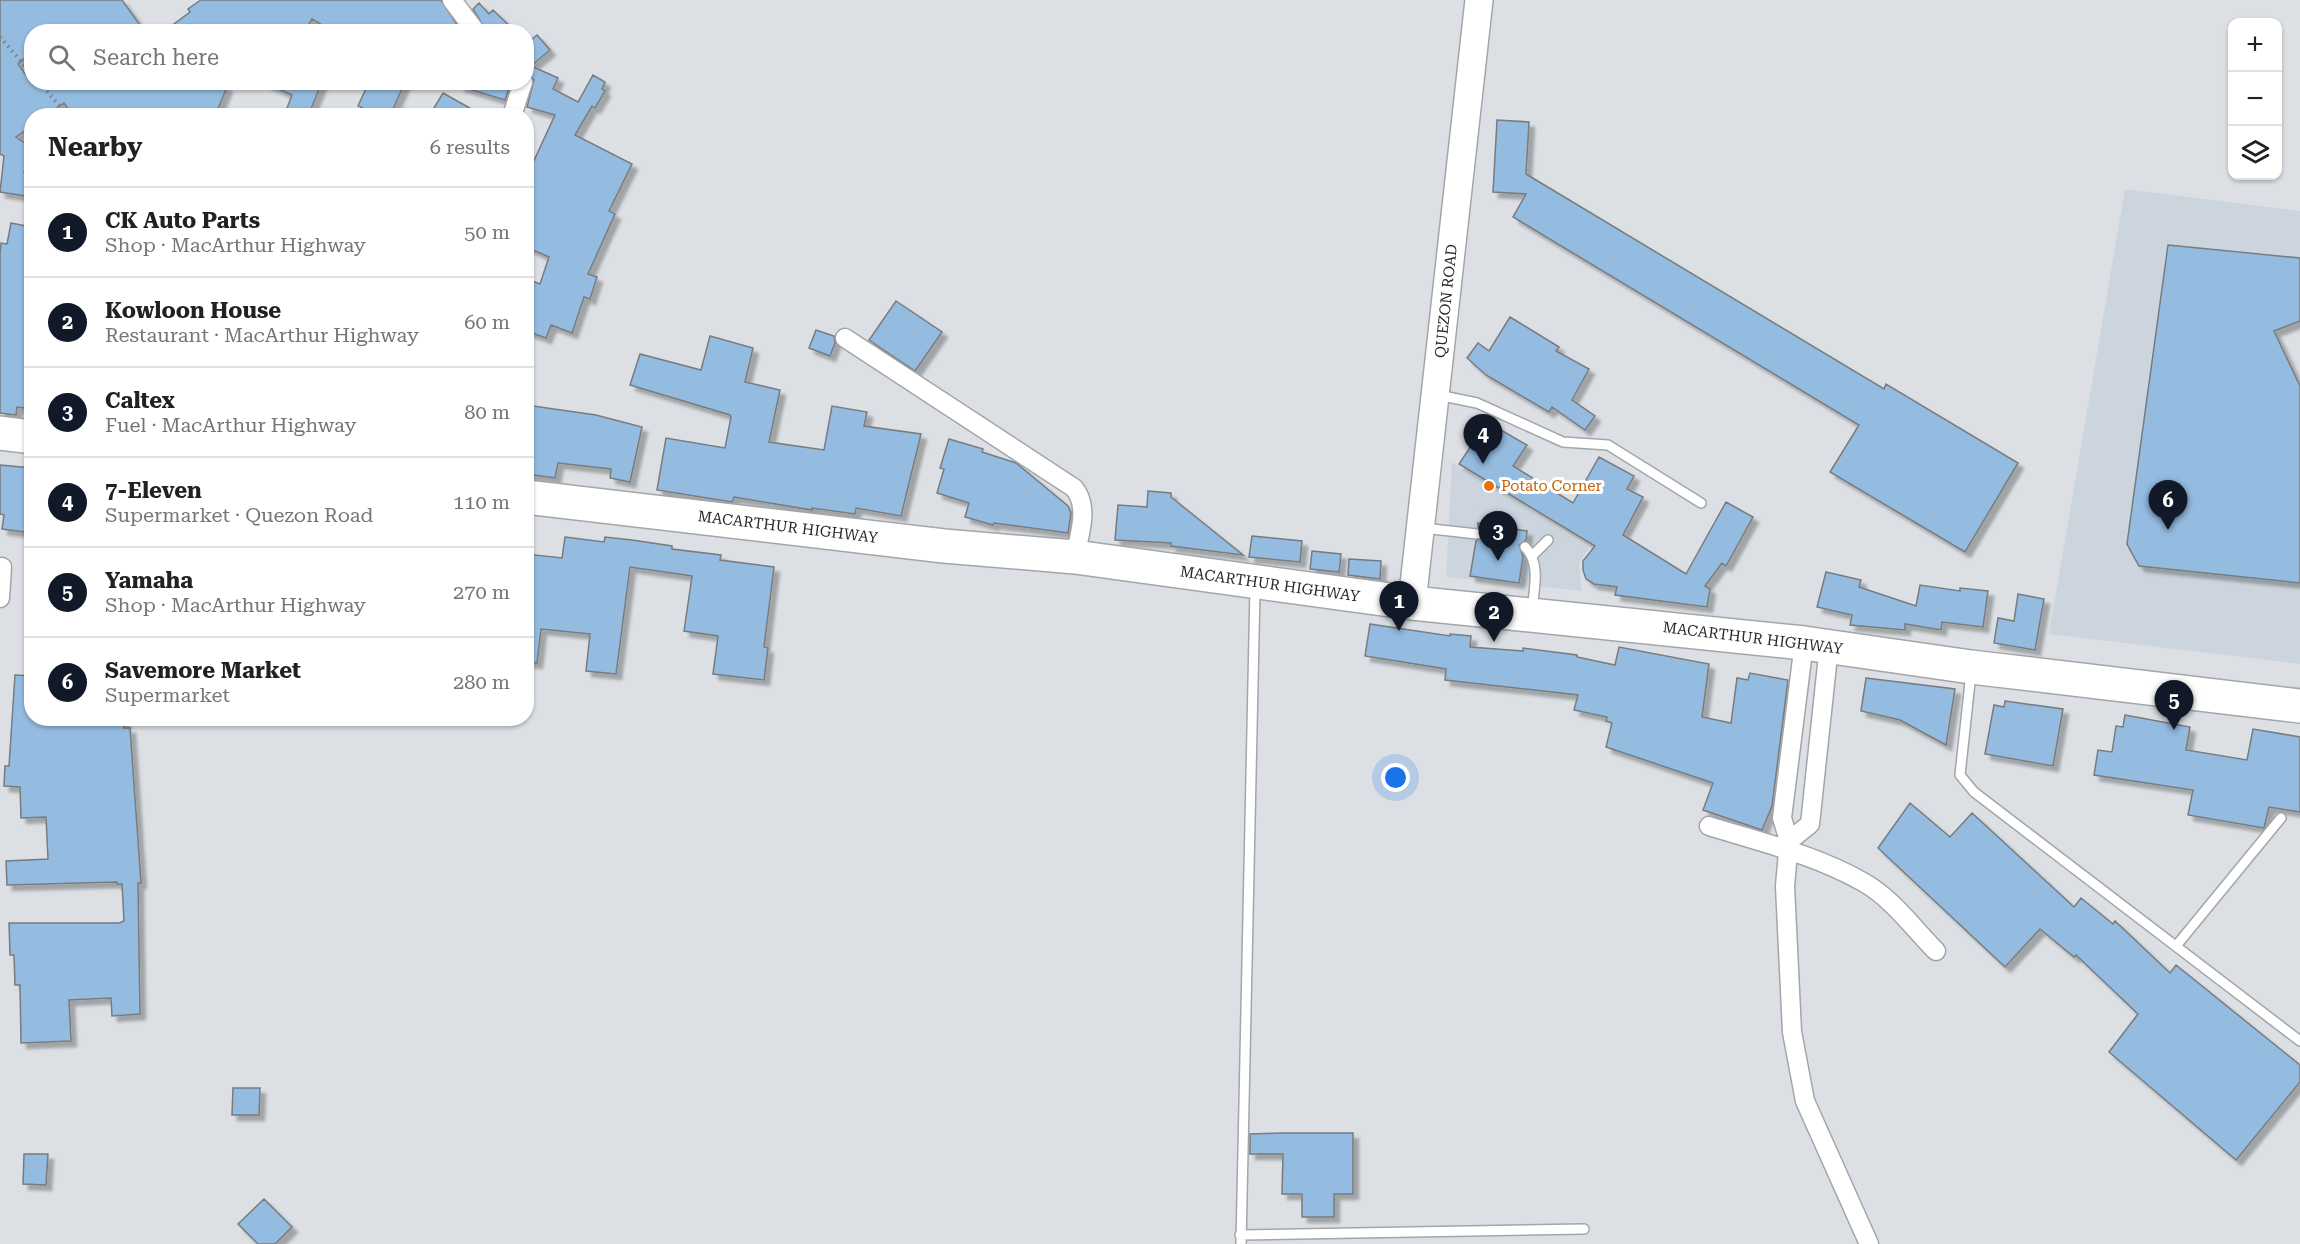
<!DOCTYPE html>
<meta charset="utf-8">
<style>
:root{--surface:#fff;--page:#f2f2f2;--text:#202124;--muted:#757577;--line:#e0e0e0;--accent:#111827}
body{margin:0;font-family:"Roboto Serif",serif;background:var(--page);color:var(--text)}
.controls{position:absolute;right:18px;top:18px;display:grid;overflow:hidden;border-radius:12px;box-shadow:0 2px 4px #0004}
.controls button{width:54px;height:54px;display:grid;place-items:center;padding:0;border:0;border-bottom:2px solid var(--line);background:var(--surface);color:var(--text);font:30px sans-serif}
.you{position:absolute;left:1396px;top:778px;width:21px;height:21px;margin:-15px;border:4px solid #fff;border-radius:50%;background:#1a73e8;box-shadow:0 0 0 9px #1a73e833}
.badge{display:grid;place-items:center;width:39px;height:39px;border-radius:50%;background:var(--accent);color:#fff;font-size:20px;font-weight:700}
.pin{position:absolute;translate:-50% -50px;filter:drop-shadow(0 2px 3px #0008)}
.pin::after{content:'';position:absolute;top:32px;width:21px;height:18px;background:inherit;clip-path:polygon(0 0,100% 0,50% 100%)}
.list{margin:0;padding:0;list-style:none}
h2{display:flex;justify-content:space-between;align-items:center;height:78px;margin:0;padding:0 24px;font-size:26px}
h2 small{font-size:20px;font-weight:400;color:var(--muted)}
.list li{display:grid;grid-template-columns:39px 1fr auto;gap:18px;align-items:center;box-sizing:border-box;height:90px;padding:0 24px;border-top:2px solid var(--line)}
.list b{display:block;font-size:22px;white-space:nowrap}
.list p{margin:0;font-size:20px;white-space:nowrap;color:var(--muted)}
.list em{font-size:20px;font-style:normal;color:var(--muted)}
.icon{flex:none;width:33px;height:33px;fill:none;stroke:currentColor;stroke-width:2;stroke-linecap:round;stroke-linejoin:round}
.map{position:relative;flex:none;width:2300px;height:1244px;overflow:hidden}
.search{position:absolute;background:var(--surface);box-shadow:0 2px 4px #0004;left:24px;top:24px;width:510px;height:66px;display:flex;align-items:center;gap:15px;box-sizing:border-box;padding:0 21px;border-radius:24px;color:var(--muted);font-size:22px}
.panel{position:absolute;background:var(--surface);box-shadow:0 2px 4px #0004;left:24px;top:108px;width:510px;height:618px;border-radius:24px}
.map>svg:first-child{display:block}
</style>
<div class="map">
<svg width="2300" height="1244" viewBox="0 0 2300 1244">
<defs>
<filter id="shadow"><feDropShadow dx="5.5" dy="5.5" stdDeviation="1.5" flood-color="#0004"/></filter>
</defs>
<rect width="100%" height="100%" fill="#dce0e4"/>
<path fill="#ccd5de" d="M 2125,189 L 2300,211 L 2300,321 L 2275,331 L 2300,386 L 2300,664 L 2049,634 Z
M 1452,462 L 1589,548 L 1579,564 L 1582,591 L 1446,577 Z"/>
<path fill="#94bbe0" stroke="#787b7f" stroke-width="1.5" filter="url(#shadow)" d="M 0,0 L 122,0 L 145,32 L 32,32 L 32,53 L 18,64 L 31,82 L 216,82 L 227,87 L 215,116 L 73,116 L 64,103 L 46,116 L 32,116 L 32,126 L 16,137 L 32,148 L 24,172 L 32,177 L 32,197 L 0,192 L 4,156 L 0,154 Z
M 201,0 L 441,0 L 462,32 L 334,32 L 312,19 L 304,32 L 163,32 L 190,12 L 188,9 Z
M 479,3 L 489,14 L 493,10 L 516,32 L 487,32 L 473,9 Z
M 537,35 L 550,50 L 531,66 L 558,78 L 553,89 L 578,102 L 593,75 L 605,82 L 602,89 L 605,91 L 595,108 L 592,106 L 575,135 L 632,164 L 609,211 L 615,214 L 588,274 L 597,277 L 590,299 L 584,297 L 572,333 L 551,325 L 546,338 L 526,331 L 526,299 L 532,281 L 540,284 L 549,257 L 526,247 L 526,178 L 555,115 L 527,107 L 534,80 L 526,71 L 526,44 Z
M 263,82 L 322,82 L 308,116 L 284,116 L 292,95 Z
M 369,82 L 405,82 L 390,116 L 380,116 L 358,106 Z
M 460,82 L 511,82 L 505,100 L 459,86 Z
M 443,93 L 484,116 L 429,116 Z
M 1497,120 L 1529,122 L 1526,174 L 1884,389 L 1886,384 L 2018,463 L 1965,552 L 1830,472 L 1859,425 L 1513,217 L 1526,194 L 1493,192 Z
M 11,223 L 32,227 L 32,409 L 17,407 L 16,415 L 0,413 L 0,254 L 1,243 L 7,244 Z
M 2168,245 L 2300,258 L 2300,321 L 2274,331 L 2300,386 L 2300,583 L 2139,566 L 2127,544 Z
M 896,301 L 942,332 L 915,371 L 869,340 Z
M 1510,317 L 1559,347 L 1556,351 L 1589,369 L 1572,400 L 1595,416 L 1585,430 L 1552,407 L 1549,412 L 1486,375 L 1467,358 L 1478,343 L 1489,351 Z
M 816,330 L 834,336 L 835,343 L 830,356 L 809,348 Z
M 710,336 L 753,348 L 745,382 L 780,390 L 769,442 L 824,450 L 832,406 L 867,412 L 864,426 L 921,434 L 901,516 L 856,508 L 855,514 L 812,508 L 812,510 L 734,497 L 732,502 L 657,490 L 666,438 L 725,448 L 731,417 L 730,415 L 630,385 L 640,354 L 701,370 Z
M 526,405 L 596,415 L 642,427 L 630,482 L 610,478 L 611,469 L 558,463 L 555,478 L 526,474 Z
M 1487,422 L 1527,445 L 1513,466 L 1573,503 L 1599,457 L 1634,476 L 1627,489 L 1643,497 L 1623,535 L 1686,574 L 1726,502 L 1753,517 L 1726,566 L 1722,563 L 1705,586 L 1710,589 L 1707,607 L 1615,595 L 1617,587 L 1594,584 L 1586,579 L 1583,570 L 1583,561 L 1595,546 L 1459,464 Z
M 949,439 L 983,449 L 982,452 L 1016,463 L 1068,506 L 1071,513 L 1068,533 L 994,523 L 993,525 L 965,517 L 969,503 L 937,493 L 944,469 L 940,468 Z
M 0,465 L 32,468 L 32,533 L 2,529 L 4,515 L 0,514 Z
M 1148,491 L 1171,493 L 1171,497 L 1243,555 L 1171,546 L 1171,543 L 1115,540 L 1118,505 L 1147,507 Z
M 1478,523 L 1527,531 L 1526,540 L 1519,545 L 1523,556 L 1519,583 L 1470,576 L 1476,541 L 1484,535 L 1478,527 Z
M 1252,536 L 1302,541 L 1300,562 L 1249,557 Z
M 565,537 L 604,542 L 605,537 L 632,540 L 672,546 L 672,549 L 721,555 L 720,560 L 774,567 L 764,647 L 768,648 L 764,680 L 713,674 L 718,636 L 684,631 L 692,576 L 630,567 L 616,674 L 586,671 L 590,634 L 541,629 L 537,663 L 526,662 L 526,554 L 562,558 Z
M 1312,551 L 1341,554 L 1339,572 L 1310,569 Z
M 1349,559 L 1381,561 L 1380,579 L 1348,575 Z
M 1826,572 L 1861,580 L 1859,587 L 1916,606 L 1920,585 L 1960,591 L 1960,588 L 1988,591 L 1983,627 L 1942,622 L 1941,630 L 1905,624 L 1905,630 L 1850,625 L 1852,615 L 1817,607 Z
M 2018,594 L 2044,599 L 2035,650 L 1994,643 L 1998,618 L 2014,621 Z
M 1370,624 L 1450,636 L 1450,634 L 1471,636 L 1470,647 L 1523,651 L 1523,648 L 1577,655 L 1577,657 L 1615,665 L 1619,647 L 1709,664 L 1702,717 L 1731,723 L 1737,678 L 1748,680 L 1750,673 L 1788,680 L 1772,806 L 1762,830 L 1703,810 L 1713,783 L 1606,747 L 1612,723 L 1606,721 L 1607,717 L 1574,710 L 1578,695 L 1445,680 L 1446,669 L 1365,656 Z
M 15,675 L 32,676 L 32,718 L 125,718 L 124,728 L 130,728 L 141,883 L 138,883 L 140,1014 L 112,1016 L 111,998 L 69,1000 L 71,1041 L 21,1043 L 20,985 L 15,985 L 14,955 L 10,955 L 9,923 L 119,923 L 124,921 L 122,884 L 117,884 L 117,882 L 7,885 L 6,861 L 48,859 L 46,817 L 21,818 L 20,787 L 4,786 L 5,766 L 9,766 Z
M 1866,678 L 1955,689 L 1946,745 L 1900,720 L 1861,711 Z
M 2005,701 L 2063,709 L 2053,766 L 1985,754 L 1994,705 L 2004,707 Z
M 2125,715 L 2190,727 L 2186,750 L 2247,760 L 2253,729 L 2300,737 L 2300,812 L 2269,807 L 2264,828 L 2188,815 L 2193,790 L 2094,775 L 2098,750 L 2112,752 L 2116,726 L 2123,727 Z
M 1910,803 L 1950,837 L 1972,813 L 2074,907 L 2081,898 L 2113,924 L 2115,921 L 2170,973 L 2176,965 L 2300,1065 L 2300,1082 L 2236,1160 L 2109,1052 L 2138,1014 L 2076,955 L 2074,957 L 2040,929 L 2005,967 L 1878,848 Z
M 233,1088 L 260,1088 L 259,1115 L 232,1115 Z
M 1283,1133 L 1353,1133 L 1353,1194 L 1334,1194 L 1334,1217 L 1302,1217 L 1302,1194 L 1282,1194 L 1283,1154 L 1250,1154 L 1250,1134 Z
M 24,1154 L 48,1154 L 46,1185 L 23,1184 Z
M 264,1199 L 292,1227 L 275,1244 L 258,1244 L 238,1224 Z"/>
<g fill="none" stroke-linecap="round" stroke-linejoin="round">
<g stroke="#a2a6a9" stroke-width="12">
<path id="lane" d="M 1438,395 L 1477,403 L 1563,442 L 1608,445 L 1701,503
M 1423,528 L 1477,534
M 1525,547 C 1541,563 1534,589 1532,610
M 1533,555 L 1548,540
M 1971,673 L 1960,775 L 1974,792 L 2300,1041
M 2176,946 L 2281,818
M 1240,1235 L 1584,1229
M 1241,1244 L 1255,589"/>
</g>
<g stroke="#a2a6a9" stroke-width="21">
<path id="street" d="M 452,0 L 476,32
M 512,116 L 523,82
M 845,338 L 1074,488 C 1090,507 1079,535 1075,557
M 0,598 L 2,567
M 1804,643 L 1782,818 L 1789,841 L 1785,886 L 1792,1032 L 1805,1101 L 1869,1244
M 1709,826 C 1760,842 1816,855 1863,882 C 1892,898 1914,929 1936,951
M 1789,841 L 1810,824 L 1829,646"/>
</g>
<g stroke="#a2a6a9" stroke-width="30">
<path id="secondary" d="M 1412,603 L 1479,0"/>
</g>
<g stroke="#a2a6a9" stroke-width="36">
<path id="highway" d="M 0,433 L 32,437
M 526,497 L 944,546 L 1075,557 L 1412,603 L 1804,643 L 1971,667 L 2300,706"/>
</g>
<path stroke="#7f8284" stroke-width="4" stroke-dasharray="1.5 4.5" stroke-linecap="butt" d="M 0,37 L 32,74
M 39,82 L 68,116"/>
<use href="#lane" stroke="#fff" stroke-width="9"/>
<use href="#street" stroke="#fff" stroke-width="18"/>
<use href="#secondary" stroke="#fff" stroke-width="27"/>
<use href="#highway" stroke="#fff" stroke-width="33"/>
</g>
<circle fill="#e8710a" stroke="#fff" stroke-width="2" cx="1489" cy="486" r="6"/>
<g text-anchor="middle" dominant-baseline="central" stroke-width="6" stroke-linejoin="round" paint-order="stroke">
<g font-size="15" fill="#272829" stroke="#fff">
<text transform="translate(1446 301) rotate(-84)">QUEZON ROAD</text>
<text transform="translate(788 527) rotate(7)">MACARTHUR HIGHWAY</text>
<text transform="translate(1270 584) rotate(8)">MACARTHUR HIGHWAY</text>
<text transform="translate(1753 638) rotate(7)">MACARTHUR HIGHWAY</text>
</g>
<g font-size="15" fill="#c56008" stroke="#fff" text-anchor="start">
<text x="1501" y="486">Potato Corner</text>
</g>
</g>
</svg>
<div class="controls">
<button>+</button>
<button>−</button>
<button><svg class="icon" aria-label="layers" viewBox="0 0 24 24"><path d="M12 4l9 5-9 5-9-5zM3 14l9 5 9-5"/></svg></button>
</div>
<div class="you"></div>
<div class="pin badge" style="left:1399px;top:631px">1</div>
<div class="pin badge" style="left:1494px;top:642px">2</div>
<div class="pin badge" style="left:1498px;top:561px">3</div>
<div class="pin badge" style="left:1483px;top:464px">4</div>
<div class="pin badge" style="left:2174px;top:730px">5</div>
<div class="pin badge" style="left:2168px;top:530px">6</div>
<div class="search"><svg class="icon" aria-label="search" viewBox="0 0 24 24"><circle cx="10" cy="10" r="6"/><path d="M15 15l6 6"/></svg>Search here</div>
<section class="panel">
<h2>Nearby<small>6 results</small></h2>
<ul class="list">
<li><span class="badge">1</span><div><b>CK Auto Parts</b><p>Shop · MacArthur Highway</p></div><em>50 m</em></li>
<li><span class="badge">2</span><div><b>Kowloon House</b><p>Restaurant · MacArthur Highway</p></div><em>60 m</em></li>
<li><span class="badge">3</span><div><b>Caltex</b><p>Fuel · MacArthur Highway</p></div><em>80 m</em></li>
<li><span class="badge">4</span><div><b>7-Eleven</b><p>Supermarket · Quezon Road</p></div><em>110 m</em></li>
<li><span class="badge">5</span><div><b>Yamaha</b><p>Shop · MacArthur Highway</p></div><em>270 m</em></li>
<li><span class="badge">6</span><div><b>Savemore Market</b><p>Supermarket</p></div><em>280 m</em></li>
</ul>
</section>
</div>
